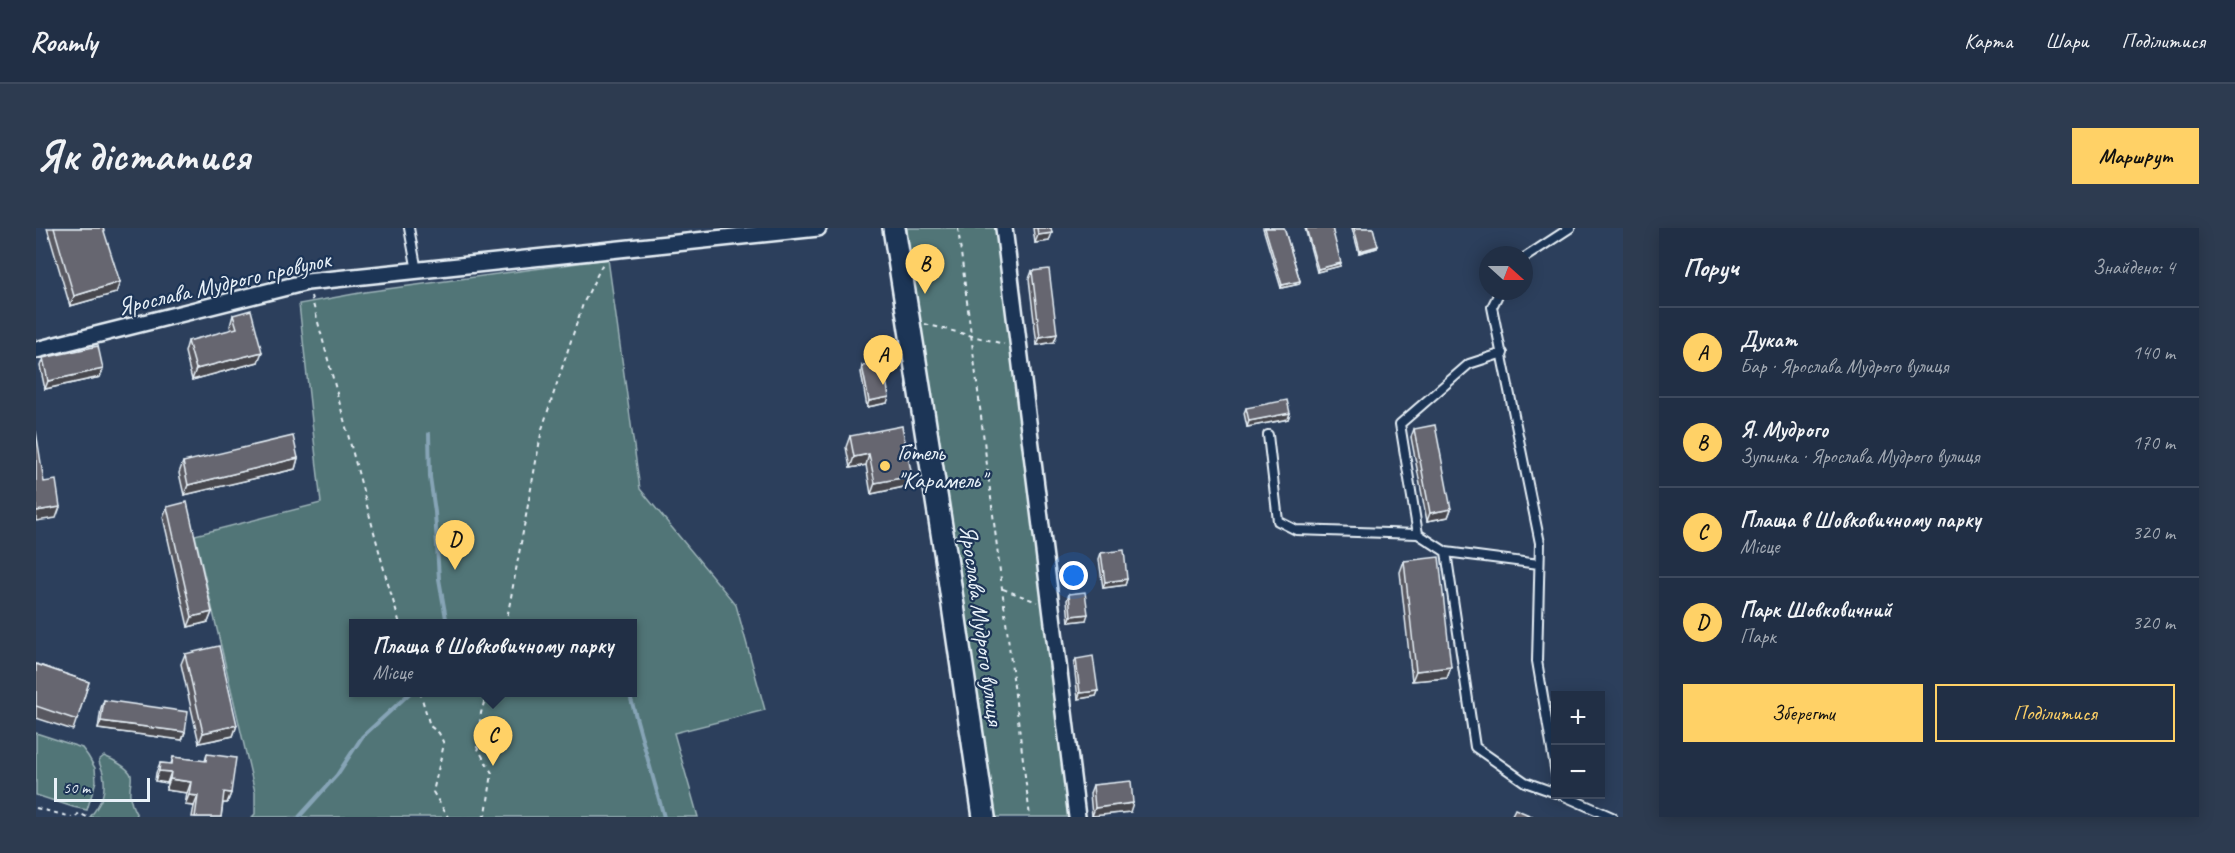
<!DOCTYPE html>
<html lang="uk">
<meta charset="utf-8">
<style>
:root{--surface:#212f45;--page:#2d3b50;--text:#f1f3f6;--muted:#a2a9b3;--line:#3e4a5e;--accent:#ffd166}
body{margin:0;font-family:Caveat,sans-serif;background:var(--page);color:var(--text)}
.controls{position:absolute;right:18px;bottom:18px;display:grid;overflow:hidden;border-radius:0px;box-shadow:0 3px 15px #0003}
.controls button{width:54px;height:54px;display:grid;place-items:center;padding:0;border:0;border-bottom:2px solid var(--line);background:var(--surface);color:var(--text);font:30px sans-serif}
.compass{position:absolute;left:1443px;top:18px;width:54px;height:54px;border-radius:50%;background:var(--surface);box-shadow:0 3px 15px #0003;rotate:111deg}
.scale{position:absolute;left:18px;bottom:15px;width:96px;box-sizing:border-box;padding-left:6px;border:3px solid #e8f1f8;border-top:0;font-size:16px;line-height:21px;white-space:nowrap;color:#e8f1f8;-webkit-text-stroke:4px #1d3557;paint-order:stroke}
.you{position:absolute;left:1038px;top:348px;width:21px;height:21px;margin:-15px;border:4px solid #fff;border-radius:50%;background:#1a73e8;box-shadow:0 0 0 9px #1a73e833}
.badge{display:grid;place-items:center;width:39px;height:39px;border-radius:50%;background:var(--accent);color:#111;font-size:20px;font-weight:700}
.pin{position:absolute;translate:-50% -50px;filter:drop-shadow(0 2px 3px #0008)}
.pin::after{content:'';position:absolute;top:32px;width:21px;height:18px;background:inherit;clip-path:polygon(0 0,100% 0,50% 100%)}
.popup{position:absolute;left:313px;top:391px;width:288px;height:78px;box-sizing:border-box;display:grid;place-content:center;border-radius:0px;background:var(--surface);filter:drop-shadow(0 2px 4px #0005);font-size:20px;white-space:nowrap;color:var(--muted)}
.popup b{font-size:22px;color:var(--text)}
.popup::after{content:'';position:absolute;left:50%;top:100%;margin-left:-12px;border:12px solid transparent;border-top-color:var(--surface)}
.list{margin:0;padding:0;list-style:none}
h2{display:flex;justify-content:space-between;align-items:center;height:78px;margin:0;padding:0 24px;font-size:26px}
h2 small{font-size:20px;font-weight:400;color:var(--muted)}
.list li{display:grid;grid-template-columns:39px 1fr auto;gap:18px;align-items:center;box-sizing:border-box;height:90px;padding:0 24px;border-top:2px solid var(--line)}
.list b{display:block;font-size:22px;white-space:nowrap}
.list p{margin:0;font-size:20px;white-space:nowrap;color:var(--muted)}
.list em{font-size:20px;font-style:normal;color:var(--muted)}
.actions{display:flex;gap:12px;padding:18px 24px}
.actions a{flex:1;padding:14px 0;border:2px solid var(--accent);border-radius:0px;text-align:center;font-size:21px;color:var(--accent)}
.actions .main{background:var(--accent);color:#111}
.map{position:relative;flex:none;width:1587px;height:589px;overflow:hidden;border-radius:0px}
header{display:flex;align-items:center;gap:36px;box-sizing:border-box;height:84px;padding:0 30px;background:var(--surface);border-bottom:2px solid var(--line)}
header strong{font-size:28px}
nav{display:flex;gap:33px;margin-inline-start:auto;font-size:21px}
.intro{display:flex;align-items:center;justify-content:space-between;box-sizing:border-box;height:144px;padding:0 36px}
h1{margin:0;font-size:42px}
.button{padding:15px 27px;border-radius:0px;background:var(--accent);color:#111;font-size:21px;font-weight:700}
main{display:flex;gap:36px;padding:0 36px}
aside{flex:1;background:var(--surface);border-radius:0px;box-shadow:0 3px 15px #0003}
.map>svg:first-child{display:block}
</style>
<header>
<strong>Roamly</strong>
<nav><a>Карта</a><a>Шари</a><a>Поділитися</a></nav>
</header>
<div class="intro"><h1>Як дістатися</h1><a class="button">Маршрут</a></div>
<main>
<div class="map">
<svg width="1587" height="589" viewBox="0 0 1587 589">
<rect width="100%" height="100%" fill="#2c3f5c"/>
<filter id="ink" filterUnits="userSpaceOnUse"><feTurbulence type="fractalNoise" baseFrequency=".0167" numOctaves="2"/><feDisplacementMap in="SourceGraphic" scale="12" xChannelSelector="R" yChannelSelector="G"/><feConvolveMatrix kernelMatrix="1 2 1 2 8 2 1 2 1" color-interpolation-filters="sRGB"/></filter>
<g filter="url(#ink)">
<path fill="#517577" stroke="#9cb3b8" stroke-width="1.5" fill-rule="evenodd" d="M 871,0 L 960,0 L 1035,589 L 954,589 L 874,38 Z
M 572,31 L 604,261 L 700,377 L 729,482 L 638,505 L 662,589 L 216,589 L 219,586 L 219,564 L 159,307 L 285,275 L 263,76 L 329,64 ZM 318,396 L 596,396 L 596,464 L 318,464 Z
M 0,505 L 46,520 L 52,528 L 59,540 L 60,553 L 51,582 L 37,579 L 0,567 Z
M 68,528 C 76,531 93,540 95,547 C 96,552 94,557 94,562 C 93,571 97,581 102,589 L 54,589 C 65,575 71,565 67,545 C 66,540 63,537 63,532 Z"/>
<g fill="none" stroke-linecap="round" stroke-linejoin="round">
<path stroke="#86a4b6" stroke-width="4" d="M 393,206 L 394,249 L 399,284 L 403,351 L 411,396
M 593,464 L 628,589
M 263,589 L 301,547 L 326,509 L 375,464"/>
<g stroke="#e8f1f8" stroke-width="12">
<path id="lane" d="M 373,0 L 381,43
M 1488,30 L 1534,0
M 1464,63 L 1456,79 L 1504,315 L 1501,433 L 1520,546
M 1232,207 L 1242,293 L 1260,302 L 1382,306 L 1410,324 L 1503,336
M 1382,306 L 1364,196 L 1433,136 L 1467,125
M 1410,324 L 1439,519 L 1489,554 L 1520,565
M 1524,566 L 1576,589"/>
</g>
<g stroke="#e8f1f8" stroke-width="20">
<path id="street" d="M 968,0 L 1041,589
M 0,122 L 271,54 L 782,0"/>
</g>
<g stroke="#e8f1f8" stroke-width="26">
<path id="secondary" d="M 858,0 L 910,330 L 948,589"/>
</g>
<path stroke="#e8f1f8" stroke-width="2" stroke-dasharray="4.5 4.5" stroke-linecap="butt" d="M 922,0 L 994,589
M 275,68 L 350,349 L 364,396
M 889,96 L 968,116
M 967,361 L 1001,374
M 470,396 L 506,201 L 547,76 L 567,35
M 384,464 L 394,498 L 403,505 L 408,516 L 397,564 L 412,589
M 0,580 L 36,589
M 40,589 L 43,585 L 51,589
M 447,589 L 450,586 L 456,545 L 441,519 L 445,485 L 451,464"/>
<use href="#lane" stroke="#1d3557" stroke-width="8"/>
<use href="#street" stroke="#1d3557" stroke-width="15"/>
<use href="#secondary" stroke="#1d3557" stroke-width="21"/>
</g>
<path fill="#585860" stroke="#e8f1f8" stroke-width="1.5" d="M 11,0 L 67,0 L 80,65 L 34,78 Z
M 997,0 L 1015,0 L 1013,13 L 999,15 Z
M 1227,0 L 1248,0 L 1264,53 L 1263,56 L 1245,60 Z
M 1269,0 L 1296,0 L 1304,38 L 1281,44 Z
M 1316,0 L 1337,0 L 1341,20 L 1323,25 Z
M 996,43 L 1021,106 L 1018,114 L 1001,117 L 993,51 Z
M 197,87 L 222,134 L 156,152 L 149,124 L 152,113 L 195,102 L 194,98 Z
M 7,130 L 67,141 L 64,149 L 9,161 L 4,138 Z
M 826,138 L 851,175 L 831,179 L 825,144 Z
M 1210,180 L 1254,185 L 1252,191 L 1211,199 L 1208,185 Z
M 1378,201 L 1415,281 L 1412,289 L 1391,293 L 1375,209 Z
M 814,208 L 876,248 L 872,258 L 835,266 L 830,237 L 814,240 L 810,219 Z
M 262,230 L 259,241 L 148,267 L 143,245 L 147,234 Z
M 131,279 L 176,384 L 172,394 L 152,399 L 127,289 Z
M 1065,325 L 1091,351 L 1089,357 L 1067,360 L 1063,331 Z
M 1368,333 L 1415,439 L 1411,450 L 1376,453 L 1364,344 Z
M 1033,366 L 1050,392 L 1033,394 L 1031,372 Z
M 149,426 L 201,497 L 197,508 L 163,515 L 145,436 Z
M 1040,431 L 1062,463 L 1060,468 L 1042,471 L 1038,436 Z
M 0,436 L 53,454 L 37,502 L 0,490 Z
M 68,472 L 149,504 L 146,512 L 62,501 L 65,480 Z
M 171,526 L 195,565 L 191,575 L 187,575 L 185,589 L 156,589 L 158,578 L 149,577 L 151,565 L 130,562 L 131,555 L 119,553 L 120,545 L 124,535 L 135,536 L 137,529 L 169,533 Z
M 1057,557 L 1094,584 L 1056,588 L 1054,565 Z"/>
<path fill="#47474e" stroke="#e8f1f8" stroke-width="1.5" d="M 1016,5 L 1013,13 L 999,15 L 1002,7 Z
M 1342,18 L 1341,20 L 1323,25 L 1324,23 Z
M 1305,35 L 1304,38 L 1281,44 L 1282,41 Z
M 1264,53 L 1263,56 L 1245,60 L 1246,57 Z
M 84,54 L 80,65 L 34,78 L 38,68 Z
M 1021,106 L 1018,114 L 1001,117 L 1004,109 Z
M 226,124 L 222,134 L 156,152 L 160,141 Z
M 67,141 L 64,149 L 9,161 L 12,153 Z
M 853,169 L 851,175 L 831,179 L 833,173 Z
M 1254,185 L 1252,191 L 1211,199 L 1213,193 Z
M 833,226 L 830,237 L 814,240 L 818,229 Z
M 262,230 L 259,241 L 148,267 L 152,257 Z
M 876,248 L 872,258 L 835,266 L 839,255 Z
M 24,279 L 20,290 L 0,293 L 0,283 Z
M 1415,281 L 1412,289 L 1391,293 L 1394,285 Z
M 1091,351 L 1089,357 L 1067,360 L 1069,354 Z
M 176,384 L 172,394 L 152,399 L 156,389 Z
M 1052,386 L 1050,392 L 1033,394 L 1035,388 Z
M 1415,439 L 1411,450 L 1376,453 L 1380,443 Z
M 1062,463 L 1060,468 L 1042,471 L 1044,465 Z
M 65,493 L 149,504 L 146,512 L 62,501 Z
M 201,497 L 197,508 L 163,515 L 167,505 Z
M 123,543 L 135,544 L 131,555 L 119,553 Z
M 134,551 L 155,554 L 151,565 L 130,562 Z
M 188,564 L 195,565 L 191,575 L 185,575 Z
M 153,567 L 162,568 L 158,578 L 149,577 Z
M 1097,575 L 1094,584 L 1056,588 L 1059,580 Z"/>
<path fill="#666670" stroke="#e8f1f8" stroke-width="1.5" d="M 18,0 L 67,0 L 84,54 L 38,68 Z
M 1001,0 L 1015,0 L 1016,5 L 1002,7 Z
M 1229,0 L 1248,0 L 1264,53 L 1246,57 Z
M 1270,0 L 1296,0 L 1305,35 L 1282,41 Z
M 1318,0 L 1337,0 L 1342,18 L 1324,23 Z
M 1013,41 L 1021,106 L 1004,109 L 996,43 Z
M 215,82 L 226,124 L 160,141 L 152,113 L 201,100 L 197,87 Z
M 62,118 L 67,141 L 12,153 L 7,130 Z
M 847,135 L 853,169 L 833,173 L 826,138 Z
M 1251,172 L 1254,185 L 1213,193 L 1210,180 Z
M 1399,197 L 1415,281 L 1394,285 L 1378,201 Z
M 866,198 L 876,248 L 839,255 L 833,226 L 818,229 L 814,208 Z
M 0,203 L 8,254 L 20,252 L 24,279 L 0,283 Z
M 257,208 L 262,230 L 152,257 L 147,234 Z
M 151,274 L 176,384 L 156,389 L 131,279 Z
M 1088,322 L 1091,351 L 1069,354 L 1065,325 Z
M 1403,329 L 1415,439 L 1380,443 L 1368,333 Z
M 1049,364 L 1052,386 L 1035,388 L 1033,366 Z
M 183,418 L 201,497 L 167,505 L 149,426 Z
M 1057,428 L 1062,463 L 1044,465 L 1040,431 Z
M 0,436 L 53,454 L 41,492 L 0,478 Z
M 68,472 L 152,484 L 149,504 L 65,493 Z
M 171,526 L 200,530 L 195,565 L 188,564 L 185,589 L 159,589 L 162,568 L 153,567 L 155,554 L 134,551 L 135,544 L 123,543 L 124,535 L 136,536 L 137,529 L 170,533 Z
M 1095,553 L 1097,575 L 1059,580 L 1057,557 Z
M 1479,581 L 1498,589 L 1475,589 Z"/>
</g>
<circle fill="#ffd166" stroke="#1d3557" stroke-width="2" cx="849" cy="238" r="6"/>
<g text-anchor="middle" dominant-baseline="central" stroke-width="4.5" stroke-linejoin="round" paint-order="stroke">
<g font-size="24" fill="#e8f1f8" stroke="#1d3557">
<text transform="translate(188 55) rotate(-13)">Ярослава Мудрого провулок</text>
<text transform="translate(946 397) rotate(82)">Ярослава Мудрого вулиця</text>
</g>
<g font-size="24" fill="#e8f1f8" stroke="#1d3557" text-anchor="start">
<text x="861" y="224">Готель<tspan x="861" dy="28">"Карамель"</tspan></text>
</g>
</g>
</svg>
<div class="controls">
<button>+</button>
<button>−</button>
</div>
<svg class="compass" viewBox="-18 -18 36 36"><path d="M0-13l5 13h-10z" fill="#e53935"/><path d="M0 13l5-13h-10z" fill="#a2a9b3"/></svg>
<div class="scale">50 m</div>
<div class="you"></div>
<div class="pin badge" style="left:847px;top:157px">A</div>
<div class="pin badge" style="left:889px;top:66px">B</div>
<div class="pin badge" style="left:457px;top:538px">C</div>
<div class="popup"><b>Плаща в Шовковичному парку</b>Місце</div>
<div class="pin badge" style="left:419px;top:342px">D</div>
</div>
<aside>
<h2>Поруч<small>Знайдено: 4</small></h2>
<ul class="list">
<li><span class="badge">A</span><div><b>Дукат</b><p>Бар · Ярослава Мудрого вулиця</p></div><em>140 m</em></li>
<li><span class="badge">B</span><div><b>Я. Мудрого</b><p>Зупинка · Ярослава Мудрого вулиця</p></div><em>170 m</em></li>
<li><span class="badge">C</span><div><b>Плаща в Шовковичному парку</b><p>Місце</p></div><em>320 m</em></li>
<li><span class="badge">D</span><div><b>Парк Шовковичний</b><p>Парк</p></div><em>320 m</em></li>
</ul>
<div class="actions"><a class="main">Зберегти</a><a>Поділитися</a></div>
</aside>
</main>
